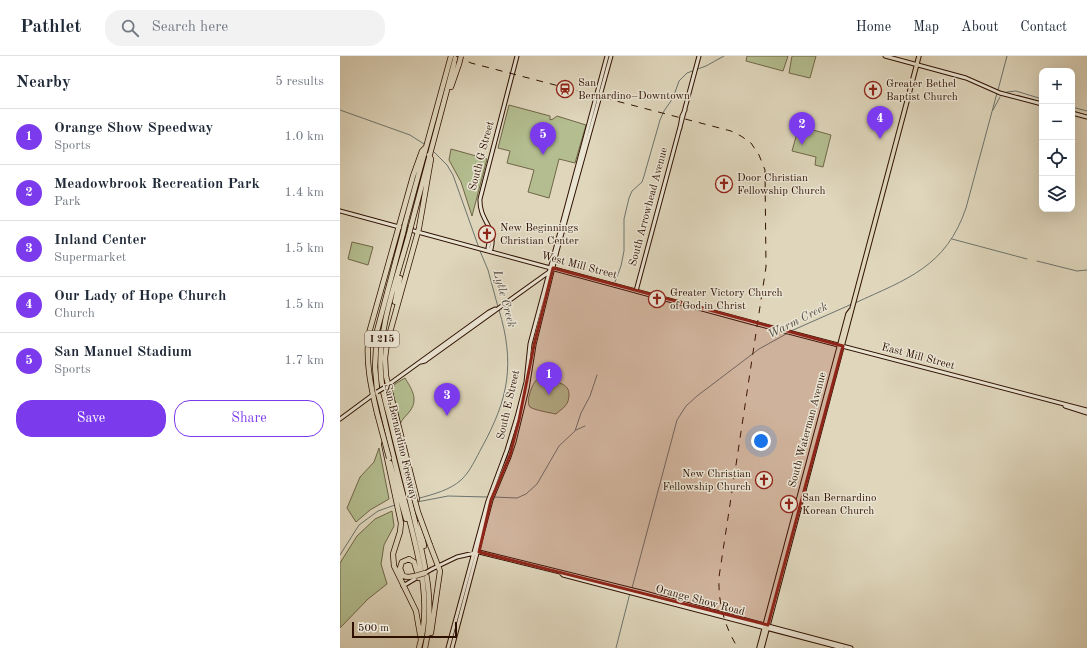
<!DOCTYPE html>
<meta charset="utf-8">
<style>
:root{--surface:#fff;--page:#f2f2f3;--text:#1f2937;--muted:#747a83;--line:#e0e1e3;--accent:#7c3aed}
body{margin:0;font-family:"Old Standard TT",serif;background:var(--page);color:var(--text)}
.controls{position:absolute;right:12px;top:12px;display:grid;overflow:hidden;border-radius:8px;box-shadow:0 4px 16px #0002}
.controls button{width:36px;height:36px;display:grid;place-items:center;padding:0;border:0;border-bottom:1px solid var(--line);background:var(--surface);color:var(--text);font:20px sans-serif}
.scale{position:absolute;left:12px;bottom:10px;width:105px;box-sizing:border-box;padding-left:4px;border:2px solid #2e1000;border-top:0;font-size:11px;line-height:14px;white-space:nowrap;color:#2e1000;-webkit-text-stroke:3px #eae4d3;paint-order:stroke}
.you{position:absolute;left:421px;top:385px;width:14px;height:14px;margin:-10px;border:3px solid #fff;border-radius:50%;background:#1a73e8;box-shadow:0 0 0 6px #1a73e833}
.badge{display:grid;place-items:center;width:26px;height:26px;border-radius:50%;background:var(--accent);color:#fff;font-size:13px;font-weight:700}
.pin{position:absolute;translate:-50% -33px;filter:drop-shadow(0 1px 2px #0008)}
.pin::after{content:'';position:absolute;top:21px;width:14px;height:12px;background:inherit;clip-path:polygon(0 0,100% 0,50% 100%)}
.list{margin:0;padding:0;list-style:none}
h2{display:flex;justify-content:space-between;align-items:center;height:52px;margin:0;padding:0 16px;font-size:17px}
h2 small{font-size:13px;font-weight:400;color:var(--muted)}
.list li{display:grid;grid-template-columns:26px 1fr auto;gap:12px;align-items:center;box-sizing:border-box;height:56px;padding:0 16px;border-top:1px solid var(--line)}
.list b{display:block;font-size:15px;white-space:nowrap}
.list p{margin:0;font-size:13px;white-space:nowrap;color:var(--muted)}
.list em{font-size:13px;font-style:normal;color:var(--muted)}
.actions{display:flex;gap:8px;padding:12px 16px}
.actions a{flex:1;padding:9px 0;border:1px solid var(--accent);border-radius:16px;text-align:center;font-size:14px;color:var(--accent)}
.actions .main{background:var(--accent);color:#fff}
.icon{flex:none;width:22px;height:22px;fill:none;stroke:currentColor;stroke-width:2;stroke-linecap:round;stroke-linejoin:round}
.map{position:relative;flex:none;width:747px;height:592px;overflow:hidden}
header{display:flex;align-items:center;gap:24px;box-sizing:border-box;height:56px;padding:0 20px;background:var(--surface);border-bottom:1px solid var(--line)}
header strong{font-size:19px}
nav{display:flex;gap:22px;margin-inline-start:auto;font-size:14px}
.search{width:280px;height:36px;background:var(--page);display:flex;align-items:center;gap:10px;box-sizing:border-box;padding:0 14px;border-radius:16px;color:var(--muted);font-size:15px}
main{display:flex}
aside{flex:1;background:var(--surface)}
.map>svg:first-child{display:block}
</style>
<header>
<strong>Pathlet</strong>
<div class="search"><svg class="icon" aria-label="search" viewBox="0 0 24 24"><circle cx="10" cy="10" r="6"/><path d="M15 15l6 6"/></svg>Search here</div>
<nav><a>Home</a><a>Map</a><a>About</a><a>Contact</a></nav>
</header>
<main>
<aside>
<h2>Nearby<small>5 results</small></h2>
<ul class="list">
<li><span class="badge">1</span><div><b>Orange Show Speedway</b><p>Sports</p></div><em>1.0 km</em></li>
<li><span class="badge">2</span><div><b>Meadowbrook Recreation Park</b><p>Park</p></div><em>1.4 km</em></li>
<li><span class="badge">3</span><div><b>Inland Center</b><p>Supermarket</p></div><em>1.5 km</em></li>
<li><span class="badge">4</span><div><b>Our Lady of Hope Church</b><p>Church</p></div><em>1.5 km</em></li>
<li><span class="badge">5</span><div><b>San Manuel Stadium</b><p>Sports</p></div><em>1.7 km</em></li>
</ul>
<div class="actions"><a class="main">Save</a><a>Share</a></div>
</aside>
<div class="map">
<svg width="747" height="592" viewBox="0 0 747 592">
<rect width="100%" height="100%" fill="#dfd6bc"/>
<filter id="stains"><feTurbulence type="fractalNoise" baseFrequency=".005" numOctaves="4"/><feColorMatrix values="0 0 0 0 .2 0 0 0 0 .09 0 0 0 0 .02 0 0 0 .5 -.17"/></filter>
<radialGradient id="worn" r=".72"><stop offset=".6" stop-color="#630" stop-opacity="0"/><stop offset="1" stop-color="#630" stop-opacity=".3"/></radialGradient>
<path fill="#b3bd8f" stroke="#706648" d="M 407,0 L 448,0 L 443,15 L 406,5 Z
M 452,0 L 476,0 L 470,22 L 449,17 Z
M 169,49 L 210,60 L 210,64 L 213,63 L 217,60 L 246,69 L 235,107 L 219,103 L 209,142 L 188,136 L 194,114 L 167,107 L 170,95 L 158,92 Z
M 459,70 L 491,79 L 483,111 L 475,109 L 476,101 L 452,95 Z
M 111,93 L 147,103 L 132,160 L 121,126 L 109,104 Z
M 12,186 L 33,191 L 28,209 L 8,203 Z
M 65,322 C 71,332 79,343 70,355 C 67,359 62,363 60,368 L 52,334 L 55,328 Z
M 199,322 C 209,325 229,325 229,338 C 229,343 228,347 225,350 C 223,353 219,355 216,358 C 211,357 194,354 190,351 C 185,346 193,324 199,322 Z
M 39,392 L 49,443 L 30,454 L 16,466 L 7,452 L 20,421 L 34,406 Z
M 52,455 L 54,470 L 44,489 L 41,508 L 47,528 L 28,543 L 0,572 L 0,507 L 17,480 L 35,463 Z"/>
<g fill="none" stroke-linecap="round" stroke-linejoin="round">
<path stroke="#6c746e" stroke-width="1" d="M 658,34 L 667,0
M 667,36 L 676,35 L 702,43
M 732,51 L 747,55
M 0,54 L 70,79 L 84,88
M 653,54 L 660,41
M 93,95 L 107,109 L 113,119 L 139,192
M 612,183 L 687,203
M 140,195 L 148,214 L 158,251
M 697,205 L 737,215 L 747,214
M 275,226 L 281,210 L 284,195 L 284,163 L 289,142 L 292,135 L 302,126 L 304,120 L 320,64 L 324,55 L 333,42 L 339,25 L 347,17 L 366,10 L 384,0
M 515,247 C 567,223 606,211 626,152 L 657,37
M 451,275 L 512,248
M 236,374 L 245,370
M 153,441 L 177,442 L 186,438 L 197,428 L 219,390 L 235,375 L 241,357 L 250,340 L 257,319
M 80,442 C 94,438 110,434 121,424 C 130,416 136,402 142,391 C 169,342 175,307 159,254
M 77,446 L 108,440 L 147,441
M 0,499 L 19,469 L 38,455 L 55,449
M 292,532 L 337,364 L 346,350 L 357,340 L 419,293 L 448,277
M 276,592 L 290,537"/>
<g stroke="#2e1000" stroke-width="5">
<path id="secondary" d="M 545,0 L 626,22 L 660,37 L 702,48
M 732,57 L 747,61
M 340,72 L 342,60 L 345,54
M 0,155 L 410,266 L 747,354
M 149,195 L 151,193 C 157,171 139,165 140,143 L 177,0
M 149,195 L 148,192 L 151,176
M 296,235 L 359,0
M 81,306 L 85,305 L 209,216
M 48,329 L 149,256 L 155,253
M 725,350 L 747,357
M 0,363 L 34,338
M 92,513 L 117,501 L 139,496 L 305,537 L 511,592
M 221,517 L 223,519 L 502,592
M 63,530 L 78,521
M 108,592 L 148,445 L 167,394 L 177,361 L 186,326 L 190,288 L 267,0
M 112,592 L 151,444 L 169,401 L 174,386 L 187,333 L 194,289 L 217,195 L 271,0"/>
</g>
<g stroke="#2e1000" stroke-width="5.5">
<path id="primary" d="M 419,592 L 508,258 L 511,254
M 422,592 L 579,0"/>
</g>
<g stroke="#2e1000" stroke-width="6">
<path id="highway" d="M 111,31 L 119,8
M 65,168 L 111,0
M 71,170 L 116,0
M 63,177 L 37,275 L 35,311 L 37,333 L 41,349 C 49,383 57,416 66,450 C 77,496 93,544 79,592
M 69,178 C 57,223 37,273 41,320 C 42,336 47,351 51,367 C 59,401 68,435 76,470 C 86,513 95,547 85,592
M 55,246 L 60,222
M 37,357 C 31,331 25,305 29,277 L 73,120 L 82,95 L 86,91
M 57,380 L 65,408
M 44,388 L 61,467 L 60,476 L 53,498 L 54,510 L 76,555 L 81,584
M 50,407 L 66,463
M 77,443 L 46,320 L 45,302 L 47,287 L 79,172 L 91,103 L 89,99
M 80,466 L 84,490
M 90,489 L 100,515 L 91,577
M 75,520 L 68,521 L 63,520 L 60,512 L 62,506 L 69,503 L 74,506 L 79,522"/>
</g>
<use href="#secondary" stroke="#eae4d3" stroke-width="3"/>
<use href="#primary" stroke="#dfd6bc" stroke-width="3.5"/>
<use href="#highway" stroke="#dfd6bc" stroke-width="4.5"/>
<path stroke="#2e1000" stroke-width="1" stroke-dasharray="7 7" stroke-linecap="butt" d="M 116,0 L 131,7 L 391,75 L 401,80 L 411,87 L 419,99 L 425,114 L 426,211 L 379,521 C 378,546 384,570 398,592"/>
<g stroke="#2e1000" stroke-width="5" stroke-linecap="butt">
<path id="secondary-bridge" d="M 37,336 L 47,330
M 85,517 L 92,513"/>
</g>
<g stroke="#2e1000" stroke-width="6" stroke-linecap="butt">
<path id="highway-bridge" d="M 119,8 L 121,0
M 63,177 L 65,168
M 69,178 L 71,170
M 37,357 L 49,402
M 69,423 L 78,456 L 90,489
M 75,520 L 85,517"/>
</g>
<use href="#secondary-bridge" stroke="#eae4d3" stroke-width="3"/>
<use href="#highway-bridge" stroke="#dfd6bc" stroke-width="4.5"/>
</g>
<path fill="#8f2418" fill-opacity="0.2" stroke="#8f2418" stroke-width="3" stroke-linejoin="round" d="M 213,212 L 503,290 L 428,569 L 139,496 L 151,444 L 170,399 L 179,364 L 194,289 Z"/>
<defs>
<g id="station-ring" transform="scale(0.9)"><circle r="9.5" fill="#eae4d3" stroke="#8f2418" stroke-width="1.5"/><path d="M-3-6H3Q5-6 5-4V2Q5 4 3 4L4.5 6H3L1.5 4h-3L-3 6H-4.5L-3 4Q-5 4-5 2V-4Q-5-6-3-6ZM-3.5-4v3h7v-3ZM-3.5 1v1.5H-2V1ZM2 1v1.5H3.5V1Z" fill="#8f2418"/></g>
<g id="church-ring" transform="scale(0.9)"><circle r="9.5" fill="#eae4d3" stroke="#8f2418" stroke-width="1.5"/><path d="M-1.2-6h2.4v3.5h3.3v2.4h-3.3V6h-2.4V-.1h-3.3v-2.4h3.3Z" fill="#8f2418"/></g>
</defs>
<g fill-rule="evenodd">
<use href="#station-ring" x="225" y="33"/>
<use href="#church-ring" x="533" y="34"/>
<use href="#church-ring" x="384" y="128"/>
<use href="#church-ring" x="147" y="178"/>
<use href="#church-ring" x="317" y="243"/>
<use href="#church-ring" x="424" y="424"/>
<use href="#church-ring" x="449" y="448"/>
</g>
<g text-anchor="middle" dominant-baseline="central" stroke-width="3" stroke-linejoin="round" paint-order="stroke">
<rect fill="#eae4d3" stroke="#66503f" stroke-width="1" x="25" y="275" width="34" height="16" rx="3"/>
<g font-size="10" font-weight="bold" fill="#2e1000">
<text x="42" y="283">I 215</text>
</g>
<g font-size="11" fill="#2e1000" stroke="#eae4d3" text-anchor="start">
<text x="238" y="27">San<tspan x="238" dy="13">Bernardino–Downtown</tspan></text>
<text x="546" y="28">Greater Bethel<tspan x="546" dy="13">Baptist Church</tspan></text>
<text x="397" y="122">Door Christian<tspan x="397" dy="13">Fellowship Church</tspan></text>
<text x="160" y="172">New Beginnings<tspan x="160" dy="13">Christian Center</tspan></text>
<text x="330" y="237">Greater Victory Church<tspan x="330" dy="13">of God in Christ</tspan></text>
<text x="411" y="418" text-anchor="end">New Christian<tspan x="411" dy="13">Fellowship Church</tspan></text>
<text x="462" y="442">San Bernardino<tspan x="462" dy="13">Korean Church</tspan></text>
</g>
<g font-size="11" fill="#2e1000" stroke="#eae4d3">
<text transform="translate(142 100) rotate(-75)">South G Street</text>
<text transform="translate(309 151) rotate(-75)">South Arrowhead Avenue</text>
<text transform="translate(239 210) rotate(15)">West Mill Street</text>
<text transform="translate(578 301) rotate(15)">East Mill Street</text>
<text transform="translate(169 349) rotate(-77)">South E Street</text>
<text transform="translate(468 374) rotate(-75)">South Waterman Avenue</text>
<text transform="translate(60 386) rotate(77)">San Bernardino Freeway</text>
<text transform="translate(360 545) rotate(15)">Orange Show Road</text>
</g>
<g font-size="12" font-style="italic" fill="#524a40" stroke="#eae4d3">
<text transform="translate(164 243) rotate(75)">Lytle Creek</text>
<text transform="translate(458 265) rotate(-27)">Warm Creek</text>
</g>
</g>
<rect width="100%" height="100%" filter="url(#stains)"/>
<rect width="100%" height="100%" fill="url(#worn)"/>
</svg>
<div class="controls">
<button>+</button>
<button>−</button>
<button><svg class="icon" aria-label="locate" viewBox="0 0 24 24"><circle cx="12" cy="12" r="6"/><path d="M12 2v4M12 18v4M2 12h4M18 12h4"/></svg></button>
<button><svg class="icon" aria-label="layers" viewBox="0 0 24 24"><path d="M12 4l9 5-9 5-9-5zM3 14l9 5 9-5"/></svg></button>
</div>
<div class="scale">500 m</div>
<div class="you"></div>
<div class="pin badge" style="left:209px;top:339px">1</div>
<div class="pin badge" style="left:462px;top:89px">2</div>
<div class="pin badge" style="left:107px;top:360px">3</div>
<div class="pin badge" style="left:540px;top:83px">4</div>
<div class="pin badge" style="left:203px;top:99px">5</div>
</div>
</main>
